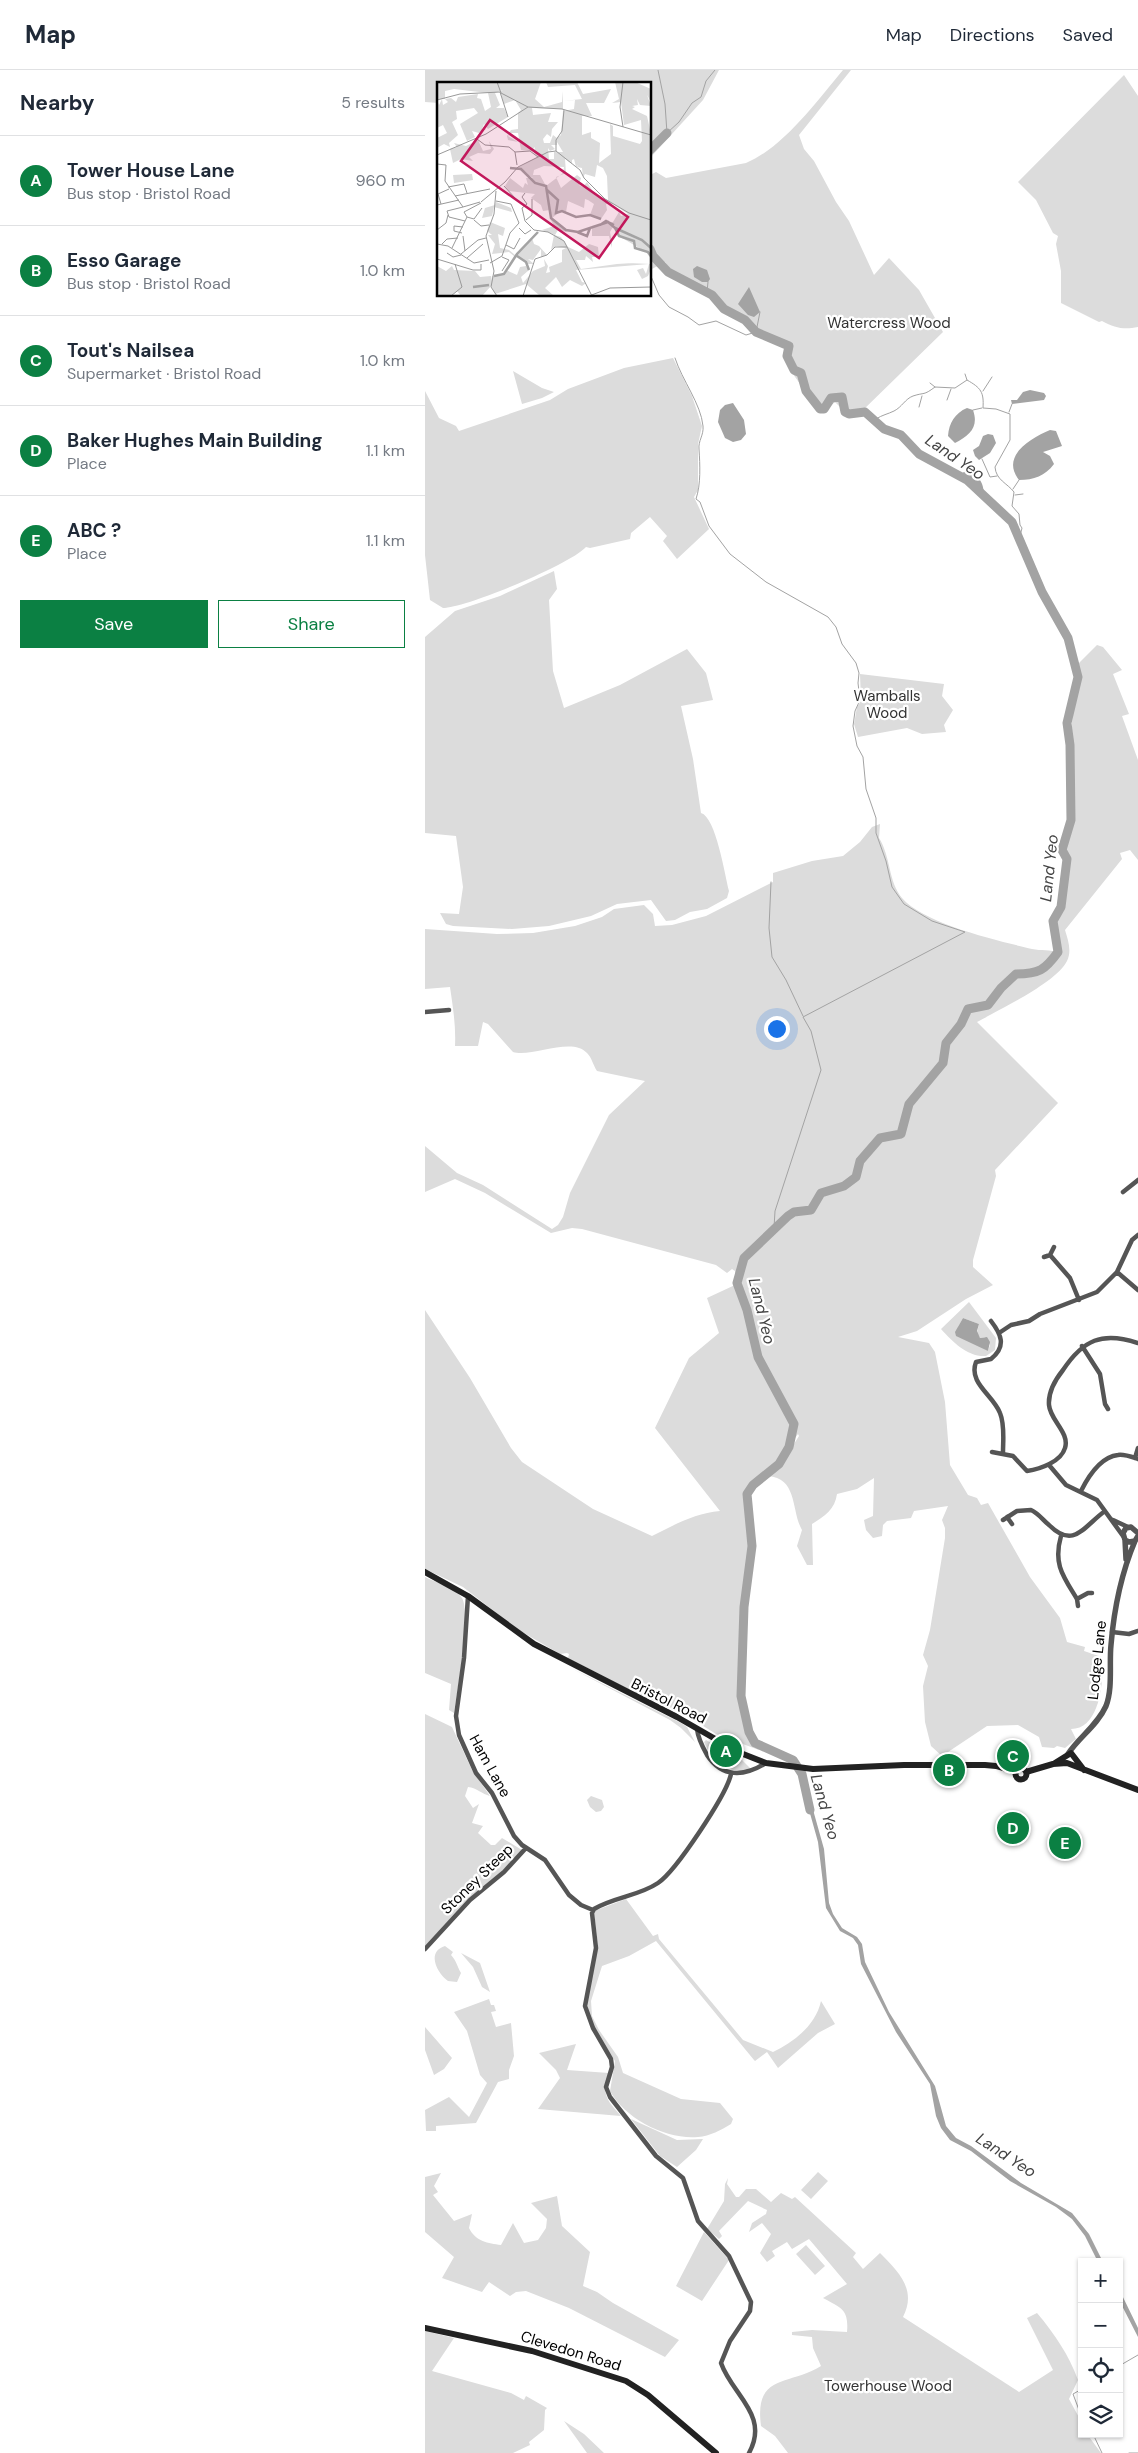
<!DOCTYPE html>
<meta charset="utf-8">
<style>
:root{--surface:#fff;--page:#f6f6f7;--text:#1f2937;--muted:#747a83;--line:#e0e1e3;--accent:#0b8043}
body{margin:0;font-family:"DM Sans",sans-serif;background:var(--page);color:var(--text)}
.controls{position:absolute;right:15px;bottom:15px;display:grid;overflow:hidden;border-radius:0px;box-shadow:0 1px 4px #0004}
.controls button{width:45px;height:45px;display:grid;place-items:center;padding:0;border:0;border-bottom:1px solid var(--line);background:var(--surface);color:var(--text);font:25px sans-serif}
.you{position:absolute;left:351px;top:958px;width:18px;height:18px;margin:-12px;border:4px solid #fff;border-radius:50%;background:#1a73e8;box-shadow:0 0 0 8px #1a73e833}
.badge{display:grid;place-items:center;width:32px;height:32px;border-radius:50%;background:var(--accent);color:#fff;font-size:16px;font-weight:700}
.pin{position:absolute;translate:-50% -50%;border:2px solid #fff;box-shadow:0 1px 5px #0006}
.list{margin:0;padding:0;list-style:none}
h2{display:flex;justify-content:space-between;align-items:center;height:65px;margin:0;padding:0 20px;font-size:21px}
h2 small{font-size:16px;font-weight:400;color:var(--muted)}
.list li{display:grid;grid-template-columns:32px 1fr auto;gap:15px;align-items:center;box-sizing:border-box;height:90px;padding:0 20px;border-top:1px solid var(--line)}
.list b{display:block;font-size:19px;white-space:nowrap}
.list p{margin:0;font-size:16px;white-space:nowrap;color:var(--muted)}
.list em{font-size:16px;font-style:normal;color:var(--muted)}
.actions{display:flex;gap:10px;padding:15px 20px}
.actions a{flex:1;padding:11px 0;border:1px solid var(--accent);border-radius:0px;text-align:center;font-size:18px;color:var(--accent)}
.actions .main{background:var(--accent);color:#fff}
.icon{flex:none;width:28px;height:28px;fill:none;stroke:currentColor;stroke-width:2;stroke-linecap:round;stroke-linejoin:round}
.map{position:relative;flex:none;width:713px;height:2383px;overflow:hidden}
header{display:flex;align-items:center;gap:30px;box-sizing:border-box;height:70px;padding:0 25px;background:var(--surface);border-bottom:1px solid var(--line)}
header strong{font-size:24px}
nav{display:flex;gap:28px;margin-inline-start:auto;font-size:18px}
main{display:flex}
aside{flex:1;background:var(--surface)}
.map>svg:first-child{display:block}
</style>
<header>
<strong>Map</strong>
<nav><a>Map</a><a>Directions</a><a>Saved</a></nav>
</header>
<main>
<aside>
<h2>Nearby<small>5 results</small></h2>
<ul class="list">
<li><span class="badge">A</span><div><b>Tower House Lane</b><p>Bus stop · Bristol Road</p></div><em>960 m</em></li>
<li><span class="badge">B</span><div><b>Esso Garage</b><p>Bus stop · Bristol Road</p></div><em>1.0 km</em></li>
<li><span class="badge">C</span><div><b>Tout's Nailsea</b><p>Supermarket · Bristol Road</p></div><em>1.0 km</em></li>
<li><span class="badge">D</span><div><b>Baker Hughes Main Building</b><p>Place</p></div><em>1.1 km</em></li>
<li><span class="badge">E</span><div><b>ABC ?</b><p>Place</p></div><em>1.1 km</em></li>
</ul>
<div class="actions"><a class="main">Save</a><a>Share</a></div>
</aside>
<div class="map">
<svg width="713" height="2383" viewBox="0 0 713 2383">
<rect width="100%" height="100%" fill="#fff"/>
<path fill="#dcdcdc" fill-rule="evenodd" d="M 0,0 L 294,0 L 278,30 L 225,88 L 225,14 L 14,14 L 14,33 L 0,32 Z
M 418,0 L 426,0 L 374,65 L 379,79 L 389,91 L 411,132 L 424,151 L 449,205 L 464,188 L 494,220 L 518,262 L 435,343 L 423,345 L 410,332 L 400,341 L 395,342 L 363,297 L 360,285 L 364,275 L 333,260 L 322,250 L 300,238 L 288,224 L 248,203 L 240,192 L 225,200 L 225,105 L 231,102 L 241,108 L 321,93 C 359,77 391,32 418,0 Z
M 699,5 L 713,26 L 713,257 C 699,260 690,258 677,251 L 674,252 L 636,233 L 636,201 L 631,174 L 633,166 L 628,163 L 611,130 L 593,112 Z
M 248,288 L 267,326 L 277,356 L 273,374 L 273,420 L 269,427 L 284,459 L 252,489 L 238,471 L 242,466 L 225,447 L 206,463 L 205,469 L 165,478 L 161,477 C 146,494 41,538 18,538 L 5,530 L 0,485 L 0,321 L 14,348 L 31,356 L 34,361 L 125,330 L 143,319 L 199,298 Z
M 88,301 L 117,318 L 129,322 L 117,328 L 97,334 Z
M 129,501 L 132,519 L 124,530 L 128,601 L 139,638 L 195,615 L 262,579 L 281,603 L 288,630 L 256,636 L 268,689 L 276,743 C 291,747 300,806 304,821 L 302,828 L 282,839 L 265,842 L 250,850 L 241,851 L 226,830 L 192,834 L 166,846 L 124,856 L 87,859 L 28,856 L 21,854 L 15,843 L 34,844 L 38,817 L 31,766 L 0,763 L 0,567 L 30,541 L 75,526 Z
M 672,575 L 678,577 L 697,600 L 688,604 L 704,644 L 697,646 L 713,690 L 713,790 L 705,780 L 695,783 L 697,789 L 640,860 C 643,870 647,881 642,891 C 632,912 574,940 552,952 L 633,1033 L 570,1100 L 571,1106 L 548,1190 L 548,1197 L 568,1215 L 541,1229 L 492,1261 L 473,1267 L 504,1273 L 510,1282 L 520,1332 L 525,1395 L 543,1425 L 552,1428 L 556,1435 L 563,1433 L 605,1507 L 635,1548 L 642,1572 L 660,1577 L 659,1581 L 677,1587 C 679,1608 676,1659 646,1659 L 651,1669 L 640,1678 L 632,1676 L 629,1678 L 617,1677 L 614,1667 L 593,1655 L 562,1656 L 517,1686 L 506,1676 L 500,1652 L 498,1616 L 503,1596 L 498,1585 L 505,1560 L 520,1468 L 520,1458 L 517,1450 L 523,1436 L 489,1441 L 486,1448 L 462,1451 L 458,1455 L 457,1466 L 448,1468 L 441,1460 L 439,1450 L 448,1446 L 449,1408 L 432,1419 L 412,1424 C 410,1439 400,1446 387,1454 L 388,1495 L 382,1495 L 372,1476 L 377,1460 C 366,1441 373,1408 343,1406 L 355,1396 L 374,1366 L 373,1364 L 343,1404 L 325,1417 L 321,1427 L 322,1452 L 326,1468 L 318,1535 L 316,1568 L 318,1584 L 315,1620 L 325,1660 L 334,1680 L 291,1664 L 256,1642 L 213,1624 L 143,1588 L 144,1584 L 142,1583 L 135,1584 L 92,1559 L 38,1517 L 0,1499 L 0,1240 L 45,1308 L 86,1378 L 97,1392 L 168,1439 L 227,1466 C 249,1455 270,1443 295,1441 L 230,1358 L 264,1288 L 294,1263 L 282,1228 L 310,1215 L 310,1201 L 307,1199 L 302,1203 L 291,1195 L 157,1159 L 147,1158 L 126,1163 L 60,1123 L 30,1109 L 0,1122 L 0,1076 L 32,1103 L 58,1115 L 127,1159 L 133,1155 L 138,1147 L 145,1123 L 184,1045 L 220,1011 L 172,1001 C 168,995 167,988 162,983 C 147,966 106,988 88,982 L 63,954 L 58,952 L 53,976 L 30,976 C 31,956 28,938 25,917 L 0,919 L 0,859 L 72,864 L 108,863 L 150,856 L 177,847 L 189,839 L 219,835 L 228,844 L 230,856 L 247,855 L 281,846 L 348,812 L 348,803 L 387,791 L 418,786 L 435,772 L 447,757 L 455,754 L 454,768 C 466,787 463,811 477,828 C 499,854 574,871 607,879 C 616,881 625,879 634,883 L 630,851 L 639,833 L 644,792 L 640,778 L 648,751 L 647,652 L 652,595 Z
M 435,604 L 519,614 L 517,626 L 528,640 L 519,655 L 521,662 L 497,664 L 482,658 L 433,667 L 429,654 L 432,637 L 436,631 Z
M 544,1232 L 571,1268 L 570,1280 L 561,1286 C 542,1287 528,1272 516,1259 ZM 538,1248 L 554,1254 L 552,1263 L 555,1268 L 560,1267 L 565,1275 L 563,1281 L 533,1257 Z
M 0,1507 C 10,1512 31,1518 37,1528 C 46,1542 32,1623 29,1643 L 24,1640 L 26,1614 L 0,1603 Z
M 144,1597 L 256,1653 L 262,1657 L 270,1672 L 256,1658 L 245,1650 Z
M 0,1644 L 27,1657 L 47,1700 L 65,1726 C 57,1724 52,1718 43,1717 L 40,1726 L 48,1738 L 54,1734 L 47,1753 L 58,1756 L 53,1763 L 66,1775 L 70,1775 L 77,1768 L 97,1780 L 72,1806 L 43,1829 L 0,1876 Z
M 281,1670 L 316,1689 L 325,1698 C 303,1706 288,1692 279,1672 Z
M 166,1726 L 177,1730 L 179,1737 L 176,1741 L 171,1742 L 165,1737 L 162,1730 Z
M 201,1829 L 228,1866 L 233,1864 L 234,1869 L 318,1970 L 348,1982 C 369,1972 391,1955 396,1931 L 410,1954 L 393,1963 L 353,1998 L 342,1982 L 330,1991 L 329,1990 L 231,1871 L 204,1886 L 177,1896 L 166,1931 L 167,1946 L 174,1960 L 193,1987 L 198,2003 L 256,2029 L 295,2033 L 308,2049 L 306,2054 C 296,2060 285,2066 273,2067 C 242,2070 200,2049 185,2021 L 190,1991 L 174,1966 L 163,1943 L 162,1931 L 173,1876 L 169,1841 Z
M 20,1876 L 28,1882 L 26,1885 C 31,1890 32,1896 36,1903 L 32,1912 L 23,1911 C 12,1903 1,1882 20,1876 Z
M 36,1883 L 55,1893 L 65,1922 L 57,1917 L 48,1897 Z
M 64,1929 L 66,1935 L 69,1935 L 71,1941 L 66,1942 L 71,1957 L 86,1953 L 89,1986 L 84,2000 L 84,2009 L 73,2012 L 51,2053 L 11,2056 L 11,2061 L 1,2061 L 0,2040 L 24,2027 L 44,2047 L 62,2013 L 55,2005 L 42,1961 L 29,1942 Z
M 0,1957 L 27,1988 L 19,1999 L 9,2005 L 0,1980 Z
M 151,1974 L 142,2000 L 184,2003 C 176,2025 182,2030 196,2046 L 113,2039 L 135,2008 L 131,2000 L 114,1983 Z
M 206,2049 L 252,2070 L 278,2069 L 271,2080 L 252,2097 L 235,2086 Z
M 393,2102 L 403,2111 L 386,2129 L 376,2120 Z
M 16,2103 L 9,2116 L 13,2122 L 8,2125 L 29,2151 L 47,2144 L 44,2158 C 51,2172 63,2173 76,2175 L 88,2153 L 99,2173 L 113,2170 L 121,2158 L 122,2149 L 106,2133 L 132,2126 L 137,2156 L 165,2182 L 158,2216 L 172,2222 L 188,2233 L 254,2270 L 240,2287 L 144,2238 L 101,2221 L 91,2222 L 85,2226 L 64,2212 L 57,2222 L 17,2208 L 29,2187 L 0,2162 L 0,2107 Z
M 303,2108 L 302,2114 L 311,2127 L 314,2127 L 321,2119 L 331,2119 L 346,2132 L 356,2123 L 367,2129 L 370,2127 L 431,2183 L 428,2187 L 438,2199 L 455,2183 C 474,2202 492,2220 478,2247 L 594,2322 L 628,2300 L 602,2248 L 612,2243 C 629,2263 644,2285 653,2310 L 644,2329 L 657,2353 L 657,2364 L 662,2364 L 676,2383 L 363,2383 L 350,2366 L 336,2356 C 329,2303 364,2316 396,2296 L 388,2278 L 387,2267 L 367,2265 L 367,2262 L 387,2260 L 422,2262 C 424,2239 416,2238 398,2228 L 422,2214 L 384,2169 L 367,2179 L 362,2172 L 347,2181 L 350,2186 L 342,2192 L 335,2183 L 346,2164 L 337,2153 L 324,2162 L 327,2153 L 341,2144 L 342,2140 L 323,2131 L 294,2161 L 297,2166 L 294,2169 L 282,2159 L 299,2131 L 300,2114 Z
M 279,2162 L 304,2190 L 277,2231 L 251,2216 Z
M 381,2175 L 400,2196 L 390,2205 L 371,2184 Z
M 0,2261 L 29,2268 L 7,2301 L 86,2323 L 99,2330 L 101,2326 L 122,2338 L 120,2340 L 119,2360 L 104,2372 L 105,2375 L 88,2383 L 0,2383 Z
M 139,2351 L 159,2364 L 179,2383 L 162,2383 Z"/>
<path fill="#a3a3a3" d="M 272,196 L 282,200 L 285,209 L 283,212 L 277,212 L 269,207 L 268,199 Z
M 324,217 L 335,242 L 329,247 L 323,245 L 313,234 Z
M 605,320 L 619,323 L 621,326 L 619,330 L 587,334 L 586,330 L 592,330 L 598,322 Z
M 308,333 L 319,350 L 321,364 L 316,370 L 308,372 L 300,368 L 293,352 L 295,340 L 300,335 Z
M 542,338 L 548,340 C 554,357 545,365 530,373 L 523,366 C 524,353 530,343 542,338 Z
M 625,360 L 631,361 L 637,376 L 618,382 L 625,386 L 629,394 C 620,406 609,410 594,410 C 575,386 606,368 625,360 Z
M 563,364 L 568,365 L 571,373 L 565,383 L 554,390 L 550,386 L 548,380 L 554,376 L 558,366 Z
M 539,402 C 553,401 559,413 559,425 L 534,405 Z
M 538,1248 L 554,1254 L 552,1261 L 555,1268 L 562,1267 L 565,1272 L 563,1281 L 531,1266 L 530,1262 Z
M 381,1729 L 385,1729 L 399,1779 L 404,1833 L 408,1844 L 417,1858 L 432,1867 L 437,1874 L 440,1892 L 464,1942 L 510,2016 L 521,2056 L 531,2068 L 546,2076 L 596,2113 L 647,2143 L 664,2164 L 678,2192 L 673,2192 L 660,2166 L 647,2149 L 631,2137 L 585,2111 L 546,2081 L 525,2070 L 516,2058 L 511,2046 L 505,2014 L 471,1962 L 436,1894 L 433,1875 L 428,1868 L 415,1861 L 401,1838 L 393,1772 Z
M 694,2219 L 713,2258 L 713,2267 L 694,2230 Z"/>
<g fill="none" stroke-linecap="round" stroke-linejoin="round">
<path stroke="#a3a3a3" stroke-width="1" d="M 233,0 L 240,34 L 242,63
M 242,63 L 254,52 L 267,33 L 276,27 L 281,11 L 290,0
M 225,204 L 234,225 L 244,237 L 263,247 L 274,255 L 291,251 L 321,265 L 331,262
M 282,222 L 283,212
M 334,262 L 332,257 L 335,242
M 250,288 C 257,310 276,334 278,356 C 279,365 273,371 274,379 C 275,395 276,414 271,429 L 275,432 L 284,456 L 305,484 L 341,512 L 403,547 L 411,557 L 417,574 L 431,593 L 434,603 L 433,613 L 435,630 L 430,641 L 428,656 L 432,676 L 438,687 L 441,719 L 451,748 L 451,763 L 461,791 L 467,817 L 479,834 L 507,851 L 540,862 L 378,947 L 386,961 L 396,1000 L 350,1141 L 349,1158
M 540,304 L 542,310
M 505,313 L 510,317
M 558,321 L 567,307
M 522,330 L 526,319
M 494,337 L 497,326
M 548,340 L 557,338
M 584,342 L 587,334
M 445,347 L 451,349 C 457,345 463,344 469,341 C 477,337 480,329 488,326 C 500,322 498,326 510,317 L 530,318 L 542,310 C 556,318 559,322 558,338 L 571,339 L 585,344 L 585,370 L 570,397 C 571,410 582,413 589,422 L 587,436 L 594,444 L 595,455 L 597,458 L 594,470
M 557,389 L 565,407 L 572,406
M 588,419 L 594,410
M 590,425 L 598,424
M 346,812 L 344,858 L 347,887 L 361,910 L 378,946
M 694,2296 L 713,2285
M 657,2319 L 648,2324 L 657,2348
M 668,2364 L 677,2383
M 704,2383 L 713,2383"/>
<path stroke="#a3a3a3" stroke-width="9" d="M 225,80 L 242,63
M 225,179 L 228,186 L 243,202 L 287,225 L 299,239 L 320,250 L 331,262 L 364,276 L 362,286 L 369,300 L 376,303 L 381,321 L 395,339 L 399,339 L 406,328 L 417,327 L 420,342 L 424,344 L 440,342 L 459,359 L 476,365 L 494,384 L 542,410 L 587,452 L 617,522 L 643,568 L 653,607 L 642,653 L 645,675 L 646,750 L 637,780 L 642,789 L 636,837 L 628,851 L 633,882 C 620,900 614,904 591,904 L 576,918 L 563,935 L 543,939 L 536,954 L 521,973 L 518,993 L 484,1034 L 476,1064 L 455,1068 L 435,1091 L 431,1107 L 419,1116 L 396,1123 L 386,1140 L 369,1142 L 363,1146 L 319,1188 L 312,1213 L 322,1240 L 333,1287 L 369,1354 L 364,1377 L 354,1394 L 328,1415 L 322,1424 L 327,1476 L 319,1537 L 316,1626 L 324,1662 L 330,1673 L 368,1690 L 377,1704 L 385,1740"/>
<path stroke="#555" stroke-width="4.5" d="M 0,942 L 24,940
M 698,1122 L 713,1110
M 625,1185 L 629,1177
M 619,1187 L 625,1185 L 645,1208 L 654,1230
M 692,1202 L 713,1220
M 566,1251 C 576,1264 582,1276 566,1289 L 551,1292 C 543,1313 568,1325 575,1343 C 580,1355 578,1370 578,1382
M 574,1263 L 586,1255 L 604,1251 L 615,1244 L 672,1222 L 692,1202 L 707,1170 L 713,1165
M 657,1276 L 675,1304 L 680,1334 L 683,1339
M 567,1382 L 588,1386 L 602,1401 C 615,1399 636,1392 640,1378 C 645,1363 625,1350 624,1335 C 623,1322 630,1310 638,1300 C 658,1270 677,1261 713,1273
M 710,1388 L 713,1378
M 624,1395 L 641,1415 L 672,1430 L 698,1466
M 656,1421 C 663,1407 675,1387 693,1385 C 699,1384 707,1387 713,1389
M 582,1447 L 587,1454
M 578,1450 L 592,1441 L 606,1440 C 613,1443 618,1450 624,1455 C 649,1480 659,1456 680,1441
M 688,1450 L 703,1457
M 636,1466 C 628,1494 638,1506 652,1529
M 43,1526 L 39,1588 L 31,1646 L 34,1665 L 51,1703 L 67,1723 L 89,1766 L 97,1775 L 120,1790 L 144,1825 L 156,1835 L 168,1840
M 653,1536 L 652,1529 L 663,1523 L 667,1523
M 687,1562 L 704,1564 L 713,1561
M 272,1659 C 273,1668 277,1676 282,1685 C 297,1708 319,1707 341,1693
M 306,1704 C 302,1724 251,1801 233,1813 C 214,1826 189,1827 169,1839 L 167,1843 L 171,1878 L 160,1936 L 168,1958 L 186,1989 L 187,1997 L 181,2017 L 185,2027 L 231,2086 L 258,2108 L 273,2151 L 304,2186 L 326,2232 L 325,2241 L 305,2271 L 296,2293 C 307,2325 345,2345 324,2383
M 0,1879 L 45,1830 L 79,1802 L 101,1778"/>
<path stroke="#555" stroke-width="5.5" d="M 713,1463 L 706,1457 L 701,1458 L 698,1463 L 700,1470 L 704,1472 L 710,1471 L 713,1466
M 700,1470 L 701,1489
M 643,1684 C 654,1667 672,1656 681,1636 C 688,1618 684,1594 686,1575 C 689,1539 696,1504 710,1471"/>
<path stroke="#222" stroke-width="6" d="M 0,1502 L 43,1526 L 109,1574 L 252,1647 L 313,1682 L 341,1693 L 388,1699 L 479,1695 L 560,1695 L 571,1696 L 591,1702
M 630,1693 L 646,1683 L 659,1700
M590.5 1704a5.5 5.5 0 1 1 11 0a5.5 5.5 0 1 1-11 0Z
M 601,1702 L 628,1694 L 642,1693 L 713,1720
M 0,2258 L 107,2281 L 201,2311 L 223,2325 L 291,2383"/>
</g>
<g text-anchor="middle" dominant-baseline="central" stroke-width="4.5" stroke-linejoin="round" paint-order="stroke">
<g font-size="15" fill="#333" stroke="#fff">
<text x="464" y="253">Watercress Wood</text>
<text x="462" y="626">Wamballs<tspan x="462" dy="17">Wood</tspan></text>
<text x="463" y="2316">Towerhouse Wood</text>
</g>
<g font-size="15" fill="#000" stroke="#fff">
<text transform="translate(672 1590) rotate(-84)">Lodge Lane</text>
<text transform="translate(244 1631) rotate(27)">Bristol Road</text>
<text transform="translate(65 1696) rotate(61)">Ham Lane</text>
<text transform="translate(52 1809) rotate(-44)">Stoney Steep</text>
<text transform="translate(146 2281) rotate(17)">Clevedon Road</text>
</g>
<g font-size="16" font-style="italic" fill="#444" stroke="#fff">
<text transform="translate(530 387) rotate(34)">Land Yeo</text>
<text transform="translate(624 798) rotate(-84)">Land Yeo</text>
<text transform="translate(337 1241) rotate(76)">Land Yeo</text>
<text transform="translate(400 1737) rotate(74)">Land Yeo</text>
<text transform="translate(581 2085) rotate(33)">Land Yeo</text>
</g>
</g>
<g transform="translate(12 12)">
<rect width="214" height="214" fill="#fff"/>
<path d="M 0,0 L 104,0 L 98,17 L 107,25 L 125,20 L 126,9 L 126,19 L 145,17 L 138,3 L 111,5 L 109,0 L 140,0 L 146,12 L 174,7 L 167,21 L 149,21 L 155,34 L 145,34 L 145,53 L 154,50 L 154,56 L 163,61 L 162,81 L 174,72 L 173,42 L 176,44 L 176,54 L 203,62 L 205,59 L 204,38 L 187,43 L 184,20 L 175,21 L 182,17 L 178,0 L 198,0 L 214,7 L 214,20 L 210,13 L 214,24 L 203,23 L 200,17 L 201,23 L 195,24 L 198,25 L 195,27 L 210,34 L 214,52 L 214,177 L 209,170 L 180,153 L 177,143 L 173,150 L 175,161 L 175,166 L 172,154 L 155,154 L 155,144 L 176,140 L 182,130 L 184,134 L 191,132 L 176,122 L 169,122 L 170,128 L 164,137 L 153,133 L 157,122 L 151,118 L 148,117 L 147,126 L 131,119 L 129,130 L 124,129 L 115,136 L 130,150 L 121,148 L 118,153 L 105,148 L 117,144 L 113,136 L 113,128 L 106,129 L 104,123 L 94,116 L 98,112 L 72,109 L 68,104 L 73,96 L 86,106 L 88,101 L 91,103 L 89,96 L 96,96 L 80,86 L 101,75 L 97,71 L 98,65 L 94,69 L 84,68 L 81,51 L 73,51 L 71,54 L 81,60 L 71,58 L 70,54 L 74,48 L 81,47 L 81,31 L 84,28 L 78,18 L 67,22 L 63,9 L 66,8 L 58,11 L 63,23 L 59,26 L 67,26 L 71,35 L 51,47 L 47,42 L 45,47 L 49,47 L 42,51 L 35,49 L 38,55 L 30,59 L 23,42 L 41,31 L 37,26 L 19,29 L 20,37 L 15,40 L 21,53 L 12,61 L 13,65 L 7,62 L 0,66 L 0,56 L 10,51 L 6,43 L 0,46 L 0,18 L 2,23 L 5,17 L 6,23 L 11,20 L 8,17 L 0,17 ZM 17,7 L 51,11 L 54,25 L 48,29 L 44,17 L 40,16 L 41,12 L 21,15 L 19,20 L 14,16 L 8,17 L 8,9 ZM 138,18 L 137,27 L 126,29 L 124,53 L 120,56 L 116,53 L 113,61 L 107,61 L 106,57 L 110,52 L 114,55 L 115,47 L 121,40 L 111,40 L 114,31 L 96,33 L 95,26 L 126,27 L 126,19 ZM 120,60 L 126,70 L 117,70 L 117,77 L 112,77 L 111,66 L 113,69 L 118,67 L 114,63 L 120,63 ZM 128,77 L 135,82 L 135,78 L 137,77 L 139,85 L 141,83 L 140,85 L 145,86 L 146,95 L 148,92 L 158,95 L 160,83 L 166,86 L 170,94 L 171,118 L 159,114 L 150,100 L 146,105 L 142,103 L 144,96 L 140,93 L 124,106 L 119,95 L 129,91 ZM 107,84 L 127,85 L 126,91 L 109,104 L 103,93 L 96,93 L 97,88 ZM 41,58 L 46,69 L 54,67 L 52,59 L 57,67 L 53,72 L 41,71 L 32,75 L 36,79 L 24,77 L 16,81 L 13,67 L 20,65 L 17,61 L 29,64 ZM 35,92 L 36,98 L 17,101 L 16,93 ZM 59,120 L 74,126 L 75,130 L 57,125 L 55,134 L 45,136 L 48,126 L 58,123 ZM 53,140 L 68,146 L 66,154 L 61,152 L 63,166 L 72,168 L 78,173 L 100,150 L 95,156 L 97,162 L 102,164 L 110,173 L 104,175 L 104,167 L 96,178 L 91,177 L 97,182 L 90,182 L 80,174 L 76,179 L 77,174 L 72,170 L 55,172 L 58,162 L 51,153 L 55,153 L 50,149 ZM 117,153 L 124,155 L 131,165 L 142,170 L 152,162 L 161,165 L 162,175 L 155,175 L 156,180 L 149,174 L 148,178 L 139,178 L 144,187 L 180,182 L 196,181 L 214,181 L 191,182 L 214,182 L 214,187 L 211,194 L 205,197 L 200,188 L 206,186 L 209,192 L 212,182 L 139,188 L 145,200 L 149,201 L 145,204 L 133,198 L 125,205 L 119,195 L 108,206 L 117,214 L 102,213 L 89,202 L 58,212 L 54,204 L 45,214 L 24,214 L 20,209 L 14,214 L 0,214 L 0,184 L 9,189 L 15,184 L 17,188 L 38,189 L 43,195 L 54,194 L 54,199 L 55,194 L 65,193 L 69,188 L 80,193 L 83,185 L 89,184 L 92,188 L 84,195 L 86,201 L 96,189 L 108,184 L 107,177 L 111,184 L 109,191 L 113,190 L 112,185 L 125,180 L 125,168 L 129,166 L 119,164 L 114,168 Z" fill="#dcdcdc" fill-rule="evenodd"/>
<path fill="none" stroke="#a3a3a3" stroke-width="2.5" d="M 73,86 L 84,87 L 98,101 L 109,104 L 114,136 L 129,148 L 141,150 L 171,140 L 178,146M 110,108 L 121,118 L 119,131 L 125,129 L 139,135 L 153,133 L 164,137M 163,143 L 169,139 L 177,143M 178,146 L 182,154 L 197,159 L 198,166 L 211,170 L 214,174M 178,146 L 205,158 L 214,166M 140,150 L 150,154 L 153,146M 80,174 L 89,180 L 92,188M 57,194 L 67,192 L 80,172 L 101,150M 36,205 L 52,203"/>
<path fill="none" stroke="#999" stroke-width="1" d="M 60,0 L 64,11 L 91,25M 186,0 L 183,25 L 186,45M 0,18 L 23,12 L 63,10 L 71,35M 40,57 L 48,63 L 72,65 L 78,70 L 80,83M 119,69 L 119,58 L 125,49 L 127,28M 78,70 L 93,69 L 101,75M 0,73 L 49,52 L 91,25 L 125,27 L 214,53M 0,82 L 9,83 L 8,99 L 26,125 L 43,120M 68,100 L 81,85 L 111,70 L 119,69 L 143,88 L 147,96 L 168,117 L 192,131 L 214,138M 67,104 L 78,116M 11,105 L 27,102 L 30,111M 59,109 L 57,132 L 49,154 L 57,189 L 54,205 L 60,214M 18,114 L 53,107M 59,119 L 74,122M 44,120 L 68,100M 4,122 L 1,112 L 12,107M 0,123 L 22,118M 85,126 L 88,139 L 97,148 L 111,150 L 127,159 L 155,214M 85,126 L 90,122 L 85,115 L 88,111M 10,129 L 12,135 L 28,139M 10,129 L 26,125M 30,135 L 27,130 L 44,121M 30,135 L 37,137 L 45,126M 37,138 L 44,144 L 52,143M 89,138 L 95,133 L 95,117M 82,146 L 88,152 L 94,148M 0,148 L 9,141 L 11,133M 25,151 L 17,149 L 17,144 L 26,145M 26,154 L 28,169M 0,162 L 11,164 L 37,181 L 52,178M 5,162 L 10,157 L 21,156M 69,163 L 77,167 L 83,156M 15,166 L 30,135M 10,171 L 16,175 L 24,173M 24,172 L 41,158 L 49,156M 65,175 L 72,178 L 65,189M 30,176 L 46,162M 0,177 L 36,188 L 44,188 L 44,182M 53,181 L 65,174 L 73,151 L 82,141 L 74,122M 14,214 L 25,205 L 18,182M 86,214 L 98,177 L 110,173 L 118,165 L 130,165M 152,214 L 173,206 L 214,205"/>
<path fill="#c2185b" fill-opacity="0.15" stroke="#c2185b" stroke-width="2.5" d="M 53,38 L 191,135 L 162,176 L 24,79 Z"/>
<rect width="214" height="214" fill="none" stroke="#000" stroke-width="2.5"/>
</g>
</svg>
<div class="controls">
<button>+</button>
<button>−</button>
<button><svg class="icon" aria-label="locate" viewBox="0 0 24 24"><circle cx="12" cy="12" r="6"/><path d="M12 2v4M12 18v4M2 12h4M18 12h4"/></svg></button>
<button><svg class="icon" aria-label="layers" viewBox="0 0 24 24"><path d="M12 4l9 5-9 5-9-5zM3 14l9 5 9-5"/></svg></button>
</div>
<div class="you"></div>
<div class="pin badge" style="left:301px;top:1681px">A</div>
<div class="pin badge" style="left:524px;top:1700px">B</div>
<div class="pin badge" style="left:588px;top:1686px">C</div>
<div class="pin badge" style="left:588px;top:1758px">D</div>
<div class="pin badge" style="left:640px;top:1773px">E</div>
</div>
</main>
